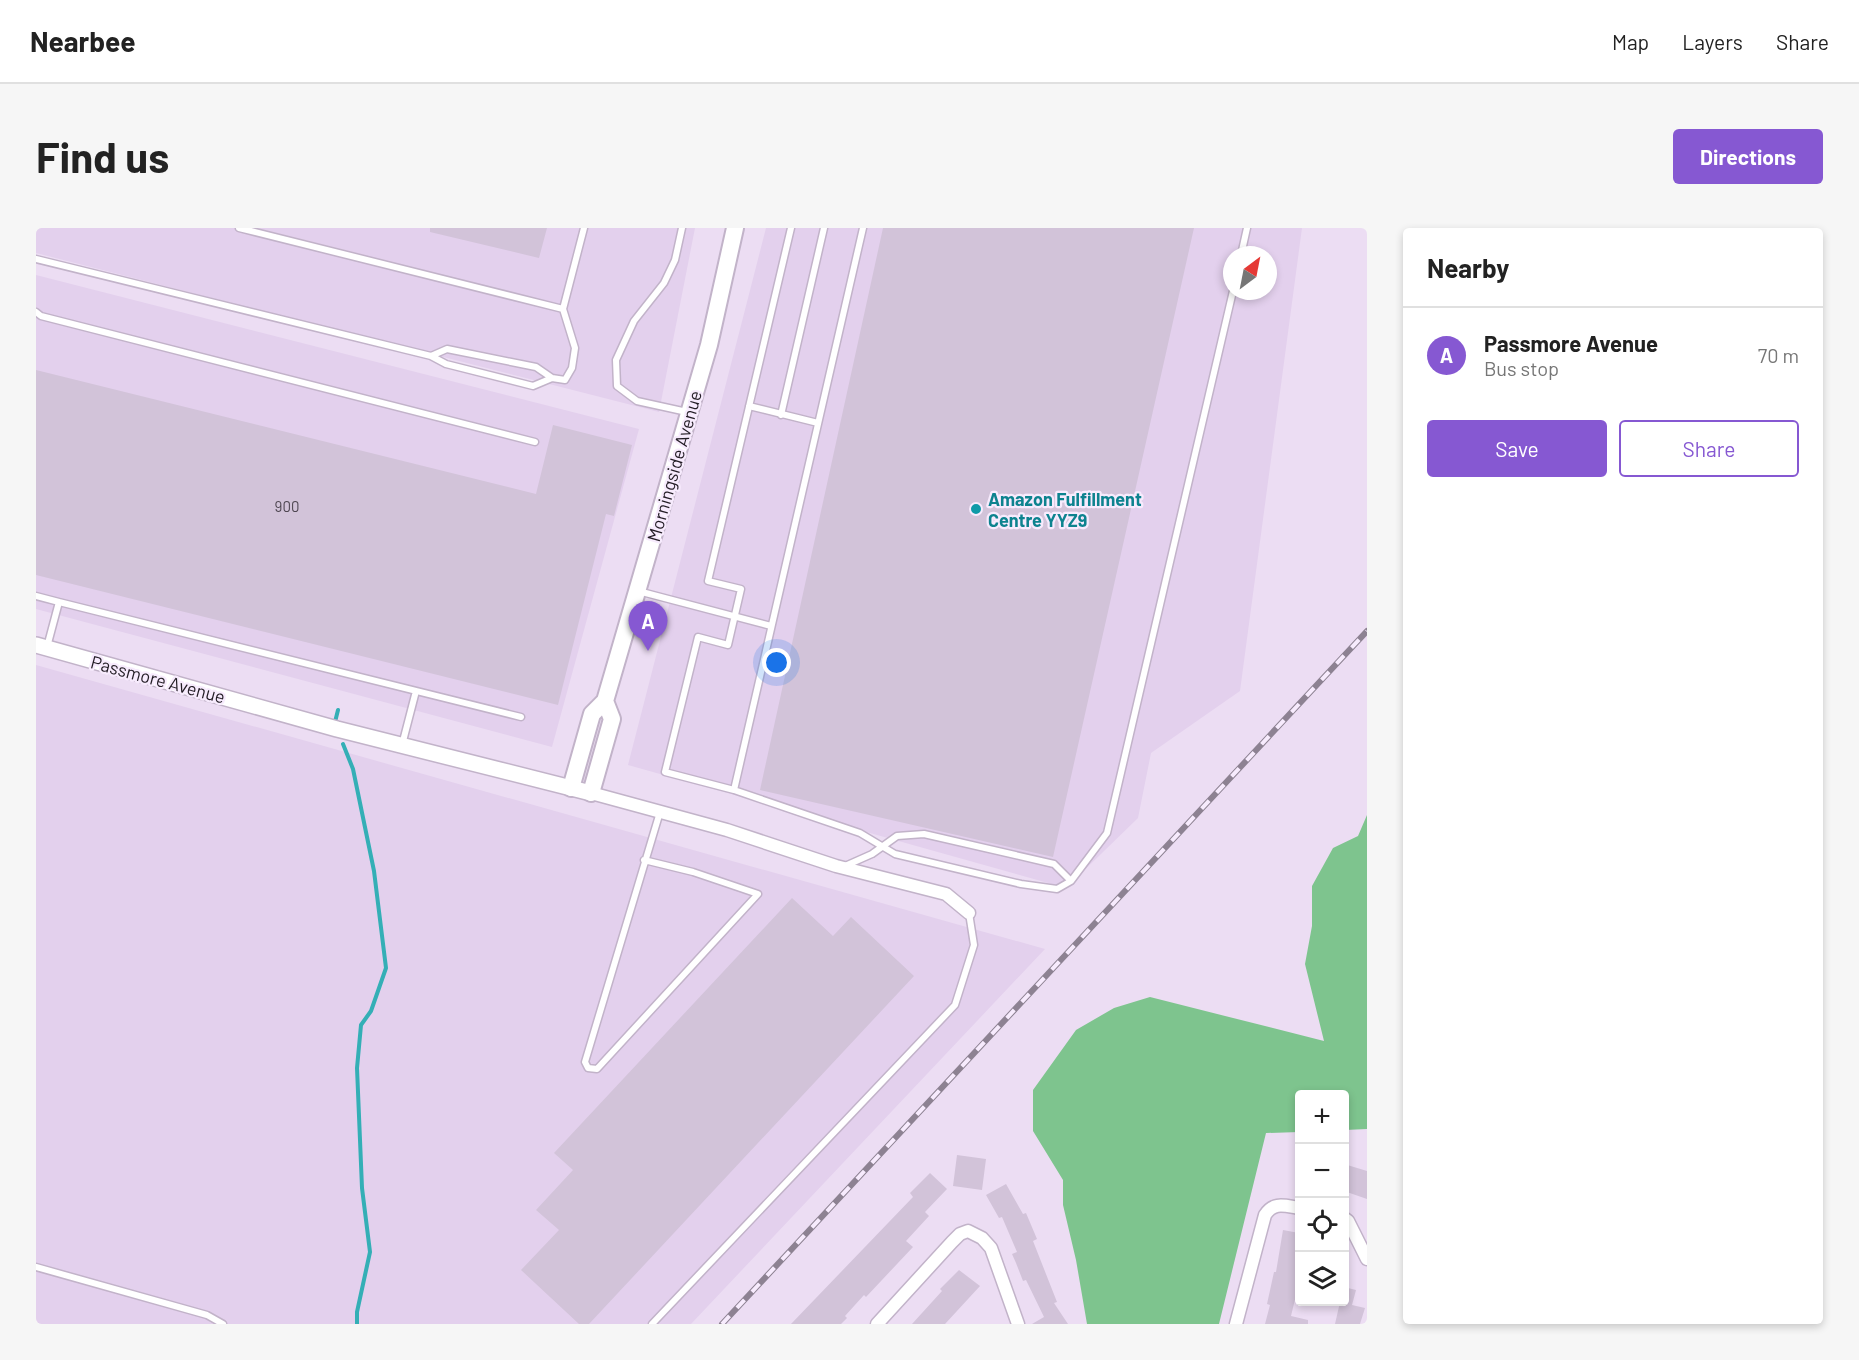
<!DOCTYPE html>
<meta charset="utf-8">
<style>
:root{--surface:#fff;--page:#f6f6f6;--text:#222;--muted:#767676;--line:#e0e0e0;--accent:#8658d2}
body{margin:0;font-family:Barlow,sans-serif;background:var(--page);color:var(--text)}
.controls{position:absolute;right:18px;bottom:18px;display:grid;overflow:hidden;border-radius:6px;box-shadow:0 3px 9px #0003}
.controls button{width:54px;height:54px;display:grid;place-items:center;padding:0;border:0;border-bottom:2px solid var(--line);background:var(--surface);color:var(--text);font:30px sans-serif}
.compass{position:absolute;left:1187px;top:18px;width:54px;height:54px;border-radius:50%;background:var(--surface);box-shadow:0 3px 9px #0003;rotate:32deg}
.you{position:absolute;left:741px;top:435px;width:21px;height:21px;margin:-15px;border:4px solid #fff;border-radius:50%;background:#1a73e8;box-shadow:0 0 0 9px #1a73e833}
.badge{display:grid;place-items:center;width:39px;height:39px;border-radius:50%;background:var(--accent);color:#fff;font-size:20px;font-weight:700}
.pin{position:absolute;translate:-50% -50px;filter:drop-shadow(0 2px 3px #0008)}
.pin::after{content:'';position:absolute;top:32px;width:21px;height:18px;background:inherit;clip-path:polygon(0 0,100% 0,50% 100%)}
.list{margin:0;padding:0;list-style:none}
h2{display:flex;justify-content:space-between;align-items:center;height:78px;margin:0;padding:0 24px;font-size:26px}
h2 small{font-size:20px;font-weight:400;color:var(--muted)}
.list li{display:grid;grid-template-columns:39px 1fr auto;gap:18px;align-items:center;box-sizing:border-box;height:96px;padding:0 24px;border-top:2px solid var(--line)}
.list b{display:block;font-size:22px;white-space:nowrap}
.list p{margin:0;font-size:20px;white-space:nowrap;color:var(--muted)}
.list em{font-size:20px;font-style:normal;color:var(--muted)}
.actions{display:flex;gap:12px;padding:18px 24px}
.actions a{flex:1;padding:14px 0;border:2px solid var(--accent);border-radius:6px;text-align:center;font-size:21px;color:var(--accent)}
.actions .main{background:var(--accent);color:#fff}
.icon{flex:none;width:33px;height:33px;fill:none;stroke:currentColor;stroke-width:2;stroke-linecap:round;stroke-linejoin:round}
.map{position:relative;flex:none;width:1331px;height:1096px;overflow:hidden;border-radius:6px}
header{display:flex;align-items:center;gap:36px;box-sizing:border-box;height:84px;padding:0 30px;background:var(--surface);border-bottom:2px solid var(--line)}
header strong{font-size:28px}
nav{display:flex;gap:33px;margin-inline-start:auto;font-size:21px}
.intro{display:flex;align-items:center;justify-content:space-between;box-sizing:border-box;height:144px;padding:0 36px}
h1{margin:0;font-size:42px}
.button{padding:15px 27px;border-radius:6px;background:var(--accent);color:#fff;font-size:21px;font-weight:700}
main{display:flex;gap:36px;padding:0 36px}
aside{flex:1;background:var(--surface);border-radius:6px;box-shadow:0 3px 9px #0003}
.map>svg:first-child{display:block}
</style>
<header>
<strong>Nearbee</strong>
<nav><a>Map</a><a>Layers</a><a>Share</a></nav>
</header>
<div class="intro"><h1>Find us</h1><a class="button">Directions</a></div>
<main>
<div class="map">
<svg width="1331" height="1096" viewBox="0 0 1331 1096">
<rect width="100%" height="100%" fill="#ecddf3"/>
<path fill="#e3d0ed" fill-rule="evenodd" d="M 0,0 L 659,0 L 623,184 L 0,25 Z
M 730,0 L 1266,0 L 1204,463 L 1115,525 L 1102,590 L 1030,660 L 592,537 ZM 1196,27 L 1232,27 L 1232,63 L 1196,63 Z
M 0,47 L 603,201 L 516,519 L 0,381 Z
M 0,437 L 1009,721 L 655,1096 L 0,1096 Z"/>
<path fill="#7ec48e" d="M 1331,587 L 1331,901 L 1309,902 L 1308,866 L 1264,866 L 1263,904 L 1230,905 L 1183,1096 L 1051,1096 L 1040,1032 L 1027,977 L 1027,952 L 997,903 L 997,862 L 1040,802 L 1078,780 L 1114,769 L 1288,813 L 1269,736 L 1276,698 L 1276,658 L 1297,620 L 1322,608 Z"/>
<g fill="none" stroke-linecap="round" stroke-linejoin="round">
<path stroke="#34afb6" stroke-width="4" d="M 299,494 L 302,482
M 307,516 L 317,541 L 338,643 L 350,740 L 335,783 L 325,797 L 321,840 L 326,960 L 334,1024 L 321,1084 L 321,1096"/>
</g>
<path fill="#d2c3d9" d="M 394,0 L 511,0 L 503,30 L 394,4 Z
M 847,0 L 1158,0 L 1017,629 L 724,562 Z
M 0,142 L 500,266 L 517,197 L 596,217 L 578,288 L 570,286 L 522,477 L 0,347 Z
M 756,670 L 797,708 L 815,689 L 878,748 L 553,1096 L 543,1096 L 485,1042 L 523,1002 L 500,982 L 537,942 L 518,925 Z
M 921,927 L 950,931 L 946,962 L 917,958 Z
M 1308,936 L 1331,943 L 1331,971 L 1308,963 Z
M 894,945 L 911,961 L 889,984 L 893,988 L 870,1013 L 877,1019 L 830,1069 L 828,1067 L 809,1088 L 811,1090 L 805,1096 L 755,1096 L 877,969 L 874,965 Z
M 970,956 L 987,986 L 990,985 L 1001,1011 L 997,1013 L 1021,1074 L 1018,1075 L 1032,1096 L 996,1096 L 1008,1089 L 990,1052 L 987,1053 L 980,1035 L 976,1026 L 981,1024 L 966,989 L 963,990 L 950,967 Z
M 1247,1002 L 1263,1005 L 1263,1055 L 1255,1088 L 1272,1092 L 1272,1096 L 1229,1096 L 1234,1077 L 1231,1076 L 1238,1044 L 1240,1044 Z
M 923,1042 L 944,1058 L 909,1096 L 876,1096 L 906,1063 L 904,1061 Z
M 1308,1059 L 1320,1062 L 1316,1077 L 1329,1080 L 1324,1096 L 1299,1096 L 1304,1074 L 1308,1075 Z"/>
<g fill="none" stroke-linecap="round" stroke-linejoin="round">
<g stroke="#c2b3c9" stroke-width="9">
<path id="service" d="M 203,0 L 527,81
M 646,0 L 639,32 L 628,55 L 598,93 L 580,132 L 581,158 L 601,173 L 651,184
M 755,0 L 672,353 L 705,361 L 692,417 L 662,409 L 629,544 L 698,562 L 824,605 L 859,626 L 985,656 L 1021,661 L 1035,653 L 1071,605 L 1197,63
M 1205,27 L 1211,0
M 0,31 L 395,128
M 0,84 L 5,88 L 499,214
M 516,150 L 497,158 L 410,136 L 395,128 L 411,121 L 500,139 L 516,150 L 529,152 L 536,140 L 539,120 L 527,81 L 548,0
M 713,178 L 782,195
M 745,187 L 788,0
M 602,363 L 735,398
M 0,368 L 23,374 L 11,419
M 23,374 L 485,489
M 366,517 L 380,463
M 698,562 L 827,0
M 608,632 L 657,644 L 722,666 L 561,841 L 552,840 L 549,834 L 624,584
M 809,638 L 836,626 L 861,608 L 888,606 L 1018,636 L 1035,653
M 0,1039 L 171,1087 L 187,1096
M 616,1096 L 919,777 L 938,717 L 933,685"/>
</g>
<g stroke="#c2b3c9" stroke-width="15">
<path id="minor" d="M 555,565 L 691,602 L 800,638 L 910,666 L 933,685
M 1308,990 L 1312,993 L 1331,1031
M 841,1096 L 916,1014 L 924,1006 L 932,1003 L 946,1010 L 955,1020 L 982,1096
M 1200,1096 L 1229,987 C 1238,973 1249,978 1264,980"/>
</g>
<g stroke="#c2b3c9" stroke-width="18">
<path id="tertiary" d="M 0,417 L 301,501 L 555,565"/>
</g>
<g stroke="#c2b3c9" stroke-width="20">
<path id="secondary" d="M 535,560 L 556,486 L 569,473 L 673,117 L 699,0
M 555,565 L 576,491 L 569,473"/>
</g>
<use href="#service" stroke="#fff" stroke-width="6"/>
<use href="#minor" stroke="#fff" stroke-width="12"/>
<use href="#tertiary" stroke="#fff" stroke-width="15"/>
<use href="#secondary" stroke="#fff" stroke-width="16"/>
<g stroke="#8d8292" stroke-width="6">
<path id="rail" d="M 686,1096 L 1331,403"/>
</g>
<use href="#rail" stroke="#f7ebfd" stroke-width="4" stroke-dasharray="11" stroke-linecap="butt"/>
</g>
<circle fill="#0f9aa8" stroke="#f7ebfd" stroke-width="2" cx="940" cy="281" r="6"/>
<g text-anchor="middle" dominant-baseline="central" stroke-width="4.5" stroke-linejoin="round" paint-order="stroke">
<g font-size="15" fill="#4e4651">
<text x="251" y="278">900</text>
</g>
<g font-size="18" fill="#221c24" stroke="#f7ebfd">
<text transform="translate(638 238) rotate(-74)">Morningside Avenue</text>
<text transform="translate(122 451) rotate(15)">Passmore Avenue</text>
</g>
<g font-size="18" font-weight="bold" fill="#0d838f" stroke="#f7ebfd" text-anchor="start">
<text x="952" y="271">Amazon Fulfillment<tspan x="952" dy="21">Centre YYZ9</tspan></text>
</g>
</g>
</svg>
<div class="controls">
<button>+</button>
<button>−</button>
<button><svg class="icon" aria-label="locate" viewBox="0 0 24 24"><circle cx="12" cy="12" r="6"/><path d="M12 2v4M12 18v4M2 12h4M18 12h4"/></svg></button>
<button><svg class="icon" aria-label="layers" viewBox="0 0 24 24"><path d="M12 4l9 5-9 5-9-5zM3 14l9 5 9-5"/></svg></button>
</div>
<svg class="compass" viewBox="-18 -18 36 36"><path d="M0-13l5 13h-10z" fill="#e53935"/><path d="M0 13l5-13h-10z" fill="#767676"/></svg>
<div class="you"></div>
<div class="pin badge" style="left:612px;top:423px">A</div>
</div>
<aside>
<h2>Nearby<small></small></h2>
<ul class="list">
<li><span class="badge">A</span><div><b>Passmore Avenue</b><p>Bus stop</p></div><em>70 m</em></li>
</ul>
<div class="actions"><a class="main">Save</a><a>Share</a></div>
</aside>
</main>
